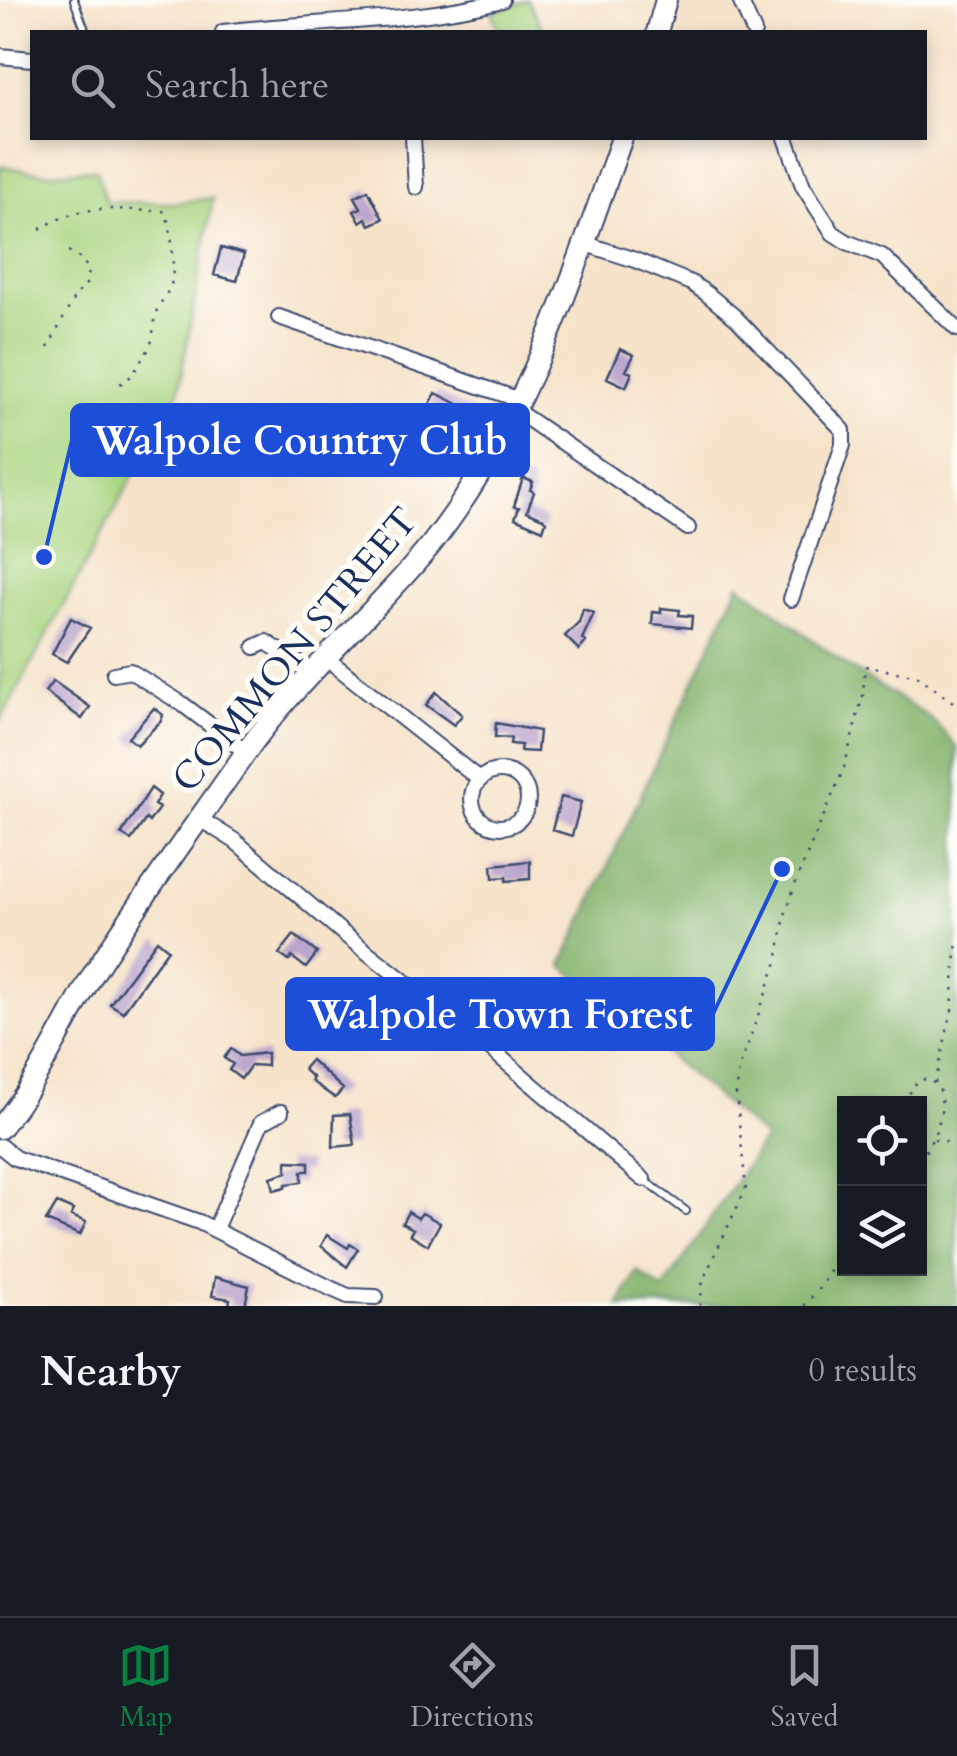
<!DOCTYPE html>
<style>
:root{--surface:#171b24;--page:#242831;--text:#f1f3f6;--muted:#9ea1a6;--line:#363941;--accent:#0b8043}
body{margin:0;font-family:Cardo,serif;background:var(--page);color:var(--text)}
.controls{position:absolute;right:30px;bottom:30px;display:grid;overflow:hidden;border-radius:0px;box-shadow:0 5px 15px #0003}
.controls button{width:90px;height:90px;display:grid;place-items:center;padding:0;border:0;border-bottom:2px solid var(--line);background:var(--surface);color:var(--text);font:50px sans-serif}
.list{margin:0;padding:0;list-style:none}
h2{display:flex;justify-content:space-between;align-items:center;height:130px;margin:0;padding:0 40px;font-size:42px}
h2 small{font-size:32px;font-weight:400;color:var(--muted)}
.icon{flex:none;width:55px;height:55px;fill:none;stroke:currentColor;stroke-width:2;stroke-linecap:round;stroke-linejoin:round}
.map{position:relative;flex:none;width:957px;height:1306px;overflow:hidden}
.search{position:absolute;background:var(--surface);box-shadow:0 5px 15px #0003;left:30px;right:30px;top:30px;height:110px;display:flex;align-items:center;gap:25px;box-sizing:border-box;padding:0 35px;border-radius:0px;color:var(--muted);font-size:38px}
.sheet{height:310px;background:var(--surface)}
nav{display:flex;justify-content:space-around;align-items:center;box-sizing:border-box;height:140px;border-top:2px solid var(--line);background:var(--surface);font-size:28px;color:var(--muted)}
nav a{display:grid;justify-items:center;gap:5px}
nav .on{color:var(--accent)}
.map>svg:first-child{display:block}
</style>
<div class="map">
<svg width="957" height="1306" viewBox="0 0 957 1306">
<rect width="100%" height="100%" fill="#fdfcf7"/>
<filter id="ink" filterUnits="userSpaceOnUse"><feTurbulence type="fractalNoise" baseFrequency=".01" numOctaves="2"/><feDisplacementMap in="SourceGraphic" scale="20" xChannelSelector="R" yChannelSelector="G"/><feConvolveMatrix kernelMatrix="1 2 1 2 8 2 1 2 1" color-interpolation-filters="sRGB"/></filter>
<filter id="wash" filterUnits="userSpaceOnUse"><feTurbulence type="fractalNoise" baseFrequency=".0048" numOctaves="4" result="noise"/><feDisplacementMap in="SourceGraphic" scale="40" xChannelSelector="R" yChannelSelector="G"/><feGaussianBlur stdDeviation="2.25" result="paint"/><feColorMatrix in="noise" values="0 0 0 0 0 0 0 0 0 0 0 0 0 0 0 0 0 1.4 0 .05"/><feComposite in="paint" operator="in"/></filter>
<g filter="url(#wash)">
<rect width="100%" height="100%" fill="#f6e3c9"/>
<path fill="#aad581" stroke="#628270" stroke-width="2.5" d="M 528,0 L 544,32 L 500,32 L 492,12 Z
M 0,166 L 43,173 L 96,169 L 106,202 L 175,203 L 213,198 L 178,393 L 0,722 Z"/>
<path fill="#87b66f" stroke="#517266" stroke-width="2.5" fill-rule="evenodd" d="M 739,584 L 847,666 L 930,718 L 957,747 L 957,1306 L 618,1306 L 637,1271 L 663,1290 L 765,1138 L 562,965 ZM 844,1104 L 920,1104 L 920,1268 L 844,1268 Z"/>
<g id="blocks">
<path fill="#baa5cd" d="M 368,190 L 383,219 L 370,225 L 366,218 L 360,222 L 354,211 L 361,208 L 355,197 Z
M 221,248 L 244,254 L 237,281 L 214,275 Z
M 620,349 L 634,355 L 626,371 L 632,373 L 626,387 L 607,378 Z
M 436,393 L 474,412 L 463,429 L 452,422 L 455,417 L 430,404 Z
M 523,478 L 533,482 L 530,490 L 534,492 L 527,511 L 543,518 L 546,521 L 543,530 L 515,518 L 519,507 L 514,506 Z
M 661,608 L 680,610 L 679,615 L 692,616 L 691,628 L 652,624 L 653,612 L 661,613 Z
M 583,609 L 594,613 L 582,639 L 586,642 L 579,650 L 565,636 L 579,622 Z
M 71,618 L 90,628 L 67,662 L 52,654 Z
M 53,681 L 90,707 L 82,719 L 45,692 Z
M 436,692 L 462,715 L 454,725 L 426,705 Z
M 154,708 L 163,715 L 161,721 L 137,745 L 128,738 Z
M 496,723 L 539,731 L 537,752 L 520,751 L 521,745 L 510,744 L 511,738 L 495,737 Z
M 151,788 L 160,795 L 154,805 L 159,808 L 149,822 L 146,819 L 131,840 L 121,834 Z
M 561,797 L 581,802 L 572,836 L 552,830 Z
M 530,861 L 530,879 L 506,881 L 506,877 L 493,878 L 492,865 Z
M 294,935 L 317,953 L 306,968 L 292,957 L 289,961 L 279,954 Z
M 157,940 L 168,949 L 123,1012 L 110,1004 Z
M 231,1049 L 240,1056 L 267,1053 L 267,1066 L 251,1065 L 241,1079 L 229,1070 L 233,1064 L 224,1058 Z
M 311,1060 L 343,1089 L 335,1098 L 311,1081 L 313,1078 L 303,1069 Z
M 350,1114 L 355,1145 L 333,1147 L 334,1115 Z
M 287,1161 L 309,1162 L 309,1171 L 302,1171 L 302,1182 L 286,1184 L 286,1187 L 274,1190 L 271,1177 L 287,1172 Z
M 57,1203 L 73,1210 L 71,1216 L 86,1222 L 80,1235 L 46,1221 Z
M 408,1212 L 418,1218 L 422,1213 L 440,1223 L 428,1245 L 410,1234 L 413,1229 L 402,1223 Z
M 327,1235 L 348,1248 L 350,1244 L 358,1249 L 347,1267 L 321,1246 Z
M 215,1277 L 249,1286 L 245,1306 L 229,1306 L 230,1299 L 212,1296 Z"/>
</g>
</g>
<g filter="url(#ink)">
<use href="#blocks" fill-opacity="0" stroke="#3c4a6e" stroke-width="2.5"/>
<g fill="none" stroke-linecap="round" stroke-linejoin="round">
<g stroke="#3c4a6e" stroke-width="10">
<path id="lane" d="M 74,0 L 86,32
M 644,1180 L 686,1211"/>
</g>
<g stroke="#3c4a6e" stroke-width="18">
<path id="street" d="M 740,0 L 754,32
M 223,32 C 316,20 410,24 502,0
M 0,56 L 32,59
M 413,138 L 416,187
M 786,138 L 803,186 L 833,233 L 847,242 L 882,256 L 957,329
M 583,243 L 635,260 L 691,283 L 706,293 L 736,318 L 843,430 L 843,445 L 791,599
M 279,317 L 520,400
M 515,410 L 688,528
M 255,647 L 266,642 L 313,672
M 326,658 L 480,780
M 114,674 L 130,671 L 181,703 L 246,752
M472 799a28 28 0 1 1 56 0a28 28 0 1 1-56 0Z
M 200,819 L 235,841 L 344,934 L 493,1051 L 643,1179
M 0,1146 L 15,1158 L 199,1222 L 332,1289 L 348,1296 L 376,1297
M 215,1229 L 261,1123 L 281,1112"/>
</g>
<g stroke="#3c4a6e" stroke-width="24">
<path id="primary" d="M 657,32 L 666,0
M 0,1128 C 39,1081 63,1024 94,973 C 141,898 194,827 244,755 C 297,678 371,618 430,546 C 524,428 572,278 622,138"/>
</g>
<path stroke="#3c4a6e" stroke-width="2.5" stroke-dasharray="2.5 8" stroke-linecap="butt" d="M 40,229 C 89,200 112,211 163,211 C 173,221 174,265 172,280 C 170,293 158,303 155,316 C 153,324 154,332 152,340 C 149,354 138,361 134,374 L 119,385
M 48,348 L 75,296 L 87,283 L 89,271 L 82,259 L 69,251
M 935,1083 L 952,1010 L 957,939
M 910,1104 L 910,1090 L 920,1079 L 931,1080 L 940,1091 C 946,1116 933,1140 920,1160
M 920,1133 L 924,1152
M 934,1139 L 957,1144
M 700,1306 L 703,1280 L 746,1188 L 736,1094 L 740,1066 L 777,962 L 785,915 L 798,876 L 844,768 L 863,695 L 865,666 L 918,676 L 957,705
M 804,1306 L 821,1286 L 844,1248"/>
<use href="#lane" stroke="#fff" stroke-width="6"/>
<use href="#street" stroke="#fff" stroke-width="14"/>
<use href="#primary" stroke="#fff" stroke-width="20"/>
</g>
</g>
<g text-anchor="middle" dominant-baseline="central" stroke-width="10" stroke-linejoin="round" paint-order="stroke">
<g font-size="38" fill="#1b2f5e" stroke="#fdfcf7">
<text transform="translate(295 650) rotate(-50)">COMMON STREET</text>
</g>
</g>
<path fill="none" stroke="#1d4ed8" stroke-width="4" d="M44 557L72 440M782 869L713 1014"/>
<g fill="#1d4ed8" stroke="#fdfcf7" stroke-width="4">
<circle cx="44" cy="557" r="10"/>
<circle cx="782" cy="869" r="10"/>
</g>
<g fill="#1d4ed8" stroke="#1d4ed8" stroke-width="4">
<rect x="72" y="405" width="456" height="70" rx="10"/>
<rect x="287" y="979" width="426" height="70" rx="10"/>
</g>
<g font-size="40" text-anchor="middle" font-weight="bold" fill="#fff">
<text x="300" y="454">Walpole Country Club</text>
<text x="500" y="1028">Walpole Town Forest</text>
</g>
</svg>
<div class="controls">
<button><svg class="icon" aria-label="locate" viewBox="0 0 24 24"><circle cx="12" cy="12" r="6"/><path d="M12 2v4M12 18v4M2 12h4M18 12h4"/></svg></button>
<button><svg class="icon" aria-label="layers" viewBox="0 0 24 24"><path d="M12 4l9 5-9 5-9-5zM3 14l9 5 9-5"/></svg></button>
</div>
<div class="search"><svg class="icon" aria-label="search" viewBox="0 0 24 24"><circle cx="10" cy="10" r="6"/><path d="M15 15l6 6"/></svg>Search here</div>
</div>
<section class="sheet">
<h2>Nearby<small>0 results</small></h2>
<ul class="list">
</ul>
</section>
<nav>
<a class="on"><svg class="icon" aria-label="map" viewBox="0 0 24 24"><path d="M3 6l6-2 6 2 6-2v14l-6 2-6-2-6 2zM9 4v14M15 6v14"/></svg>Map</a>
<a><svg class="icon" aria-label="directions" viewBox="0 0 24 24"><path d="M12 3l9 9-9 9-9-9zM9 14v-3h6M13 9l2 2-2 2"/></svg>Directions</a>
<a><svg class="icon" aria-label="saved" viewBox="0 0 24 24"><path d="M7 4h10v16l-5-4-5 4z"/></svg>Saved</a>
</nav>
